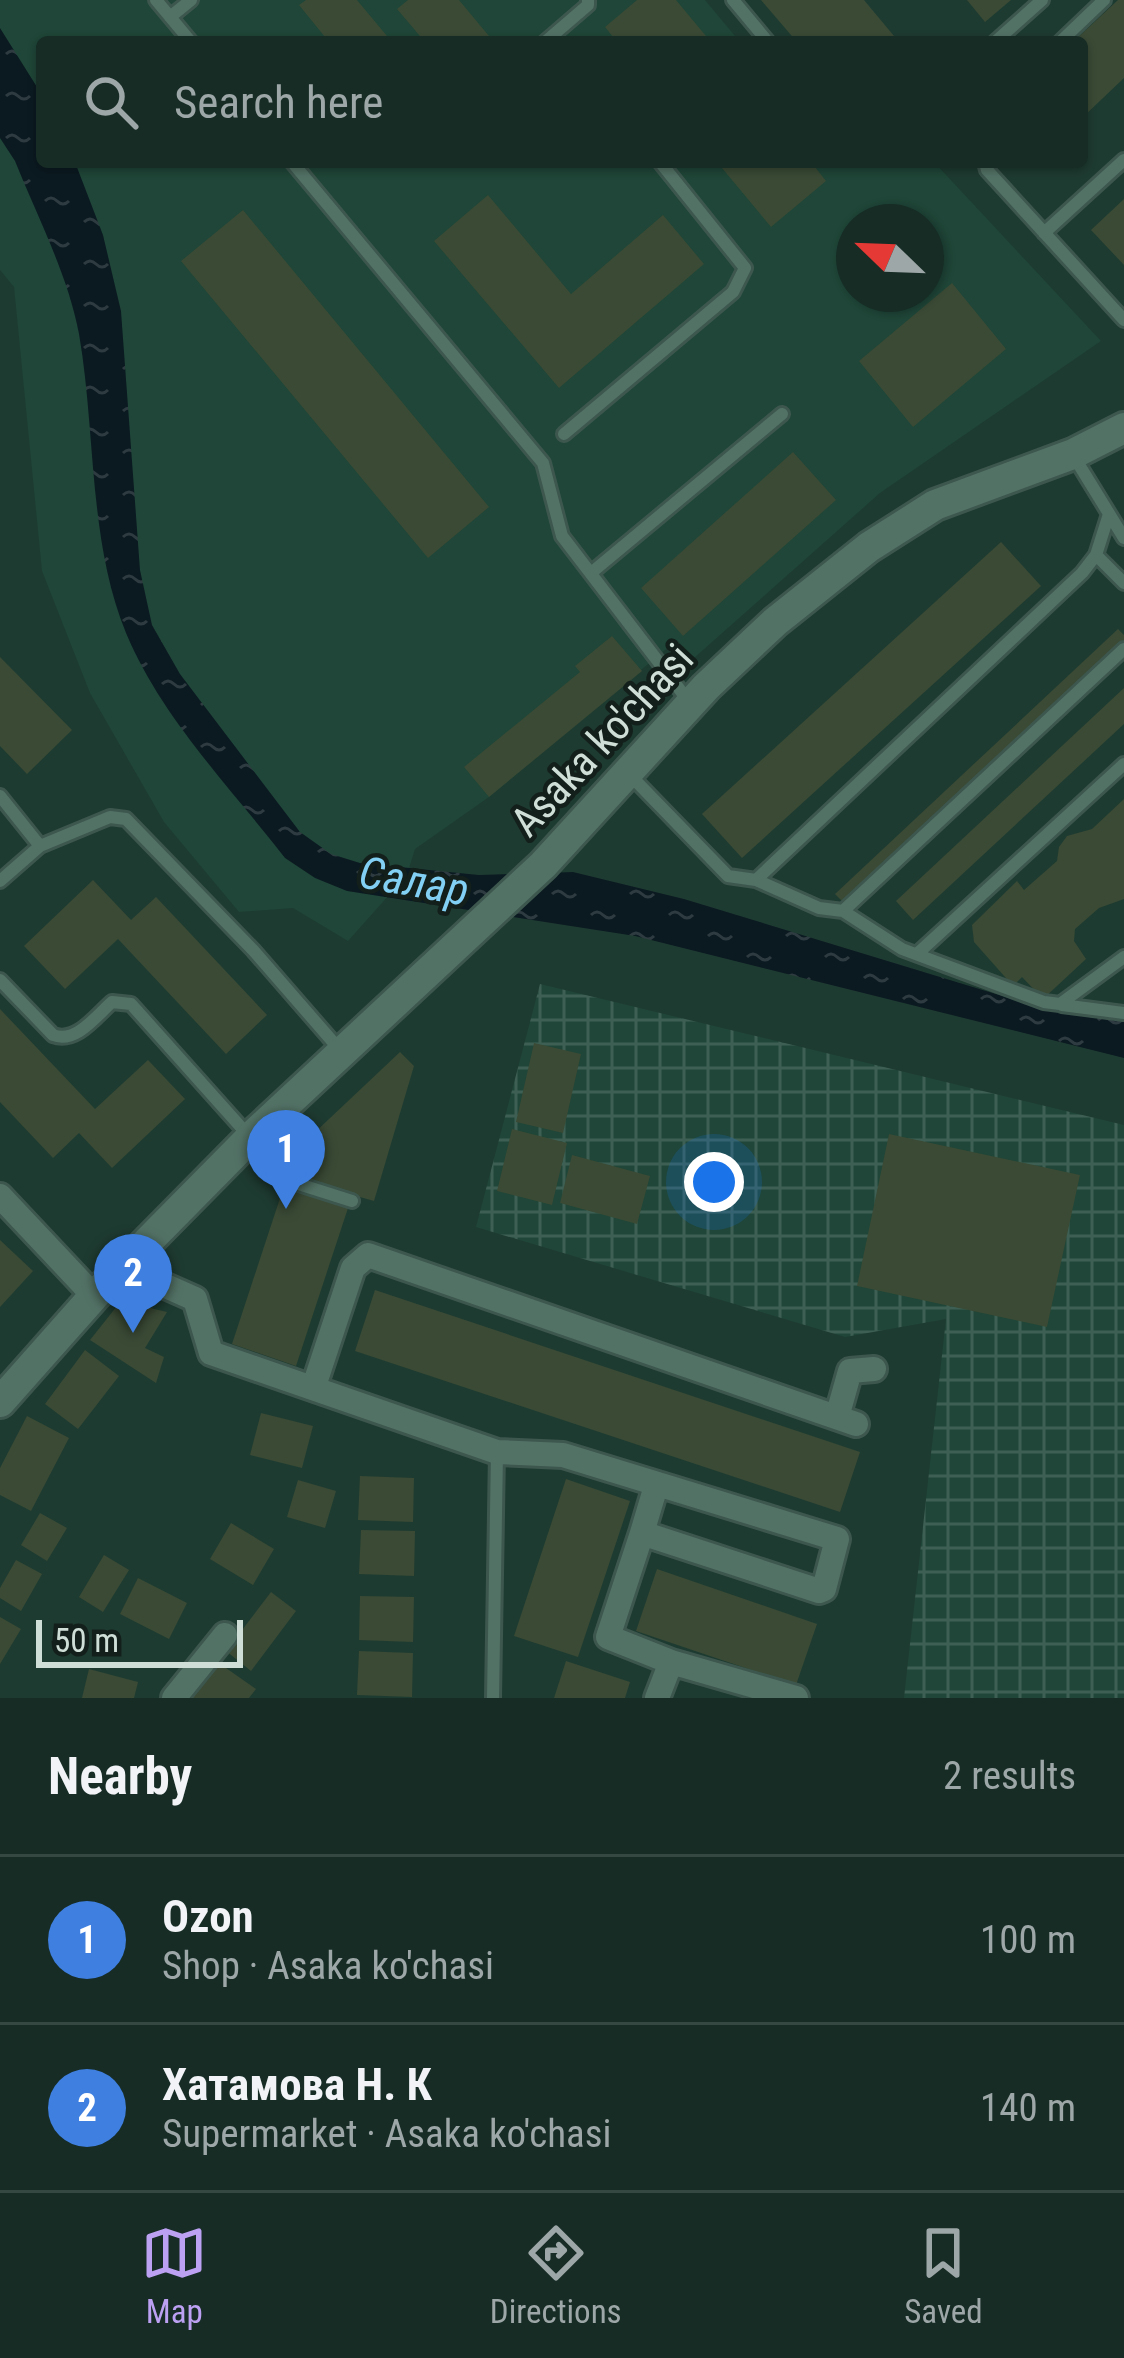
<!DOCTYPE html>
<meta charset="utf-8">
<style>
:root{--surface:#162c25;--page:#1f342d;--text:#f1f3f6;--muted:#9ea7a7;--line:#354842;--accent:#bca0f2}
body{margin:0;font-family:"Roboto Condensed",sans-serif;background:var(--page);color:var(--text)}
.compass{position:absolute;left:836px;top:204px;width:108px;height:108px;border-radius:50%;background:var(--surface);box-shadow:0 3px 9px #0004;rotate:293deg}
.scale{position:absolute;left:36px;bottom:30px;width:207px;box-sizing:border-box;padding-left:12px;border:6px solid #cfdfd8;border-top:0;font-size:33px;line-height:42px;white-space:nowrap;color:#cfdfd8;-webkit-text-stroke:9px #131f1a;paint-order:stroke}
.you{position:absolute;left:714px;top:1182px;width:42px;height:42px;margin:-30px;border:9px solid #fff;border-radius:50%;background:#1a73e8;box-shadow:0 0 0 18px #1a73e833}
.badge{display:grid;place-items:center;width:78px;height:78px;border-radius:50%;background:var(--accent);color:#fff;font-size:39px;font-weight:700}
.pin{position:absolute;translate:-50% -99px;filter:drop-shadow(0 3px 6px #0008)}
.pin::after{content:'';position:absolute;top:63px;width:42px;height:36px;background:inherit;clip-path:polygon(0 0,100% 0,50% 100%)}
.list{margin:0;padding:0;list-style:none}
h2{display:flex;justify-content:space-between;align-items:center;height:156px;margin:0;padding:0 48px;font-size:51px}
h2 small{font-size:39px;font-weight:400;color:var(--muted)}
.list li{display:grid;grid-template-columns:78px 1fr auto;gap:36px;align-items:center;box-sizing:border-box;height:168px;padding:0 48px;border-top:3px solid var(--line)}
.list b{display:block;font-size:45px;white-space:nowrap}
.list p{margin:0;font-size:39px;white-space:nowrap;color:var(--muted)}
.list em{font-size:39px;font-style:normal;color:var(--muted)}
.icon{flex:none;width:66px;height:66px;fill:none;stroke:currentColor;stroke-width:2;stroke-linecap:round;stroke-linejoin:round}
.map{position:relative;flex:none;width:1124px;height:1698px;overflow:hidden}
.search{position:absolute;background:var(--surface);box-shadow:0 3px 9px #0004;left:36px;right:36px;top:36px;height:132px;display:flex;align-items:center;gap:30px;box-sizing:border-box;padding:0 42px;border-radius:12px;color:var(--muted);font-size:45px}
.sheet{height:492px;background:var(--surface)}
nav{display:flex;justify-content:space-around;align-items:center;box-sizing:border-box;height:168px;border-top:3px solid var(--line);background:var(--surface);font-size:33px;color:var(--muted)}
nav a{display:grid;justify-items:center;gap:6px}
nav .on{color:var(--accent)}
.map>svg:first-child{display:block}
</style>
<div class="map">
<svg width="1124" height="1698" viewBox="0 0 1124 1698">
<defs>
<pattern id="industrial-grid" width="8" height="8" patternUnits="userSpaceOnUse" patternTransform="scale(3)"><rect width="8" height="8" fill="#1f4638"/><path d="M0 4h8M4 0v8" fill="none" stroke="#3e6054"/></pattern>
<pattern id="water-ripples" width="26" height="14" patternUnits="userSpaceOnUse" patternTransform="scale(3)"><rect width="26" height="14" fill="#0b1a21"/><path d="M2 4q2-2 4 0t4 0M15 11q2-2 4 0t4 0" fill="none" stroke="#2e3b40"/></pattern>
</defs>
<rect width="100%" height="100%" fill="#1e3b31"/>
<path fill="#1f4638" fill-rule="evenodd" d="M 0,0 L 705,0 L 740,42 L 42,42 L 42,162 L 934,162 L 1101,341 L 880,493 L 694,658 L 677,640 L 489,797 L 415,849 L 407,875 L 348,941 L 293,908 L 239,912 L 164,822 L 90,693 L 42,571 L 14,287 L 0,270 ZM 854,222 L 926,222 L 926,294 L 854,294 Z"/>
<path fill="url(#industrial-grid)" d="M 540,984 L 1124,1125 L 1124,1698 L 904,1698 L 946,1319 L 845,1337 L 476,1227 Z"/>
<path fill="url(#water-ripples)" d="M 0,28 L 42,95 L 42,162 L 75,162 L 103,235 L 121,311 L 140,570 L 152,625 L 180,674 L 300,832 L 331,854 L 360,863 L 479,875 L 573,872 L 684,899 L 1009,998 L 1124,1022 L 1124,1058 L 635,936 L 347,891 L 315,878 L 285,858 C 230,787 161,717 126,633 C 88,540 96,432 79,334 C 68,275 37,216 15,161 L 0,138 Z"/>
<path fill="#3a4a35" d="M 306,0 L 357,0 L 392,42 L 329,42 L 299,5 Z
M 408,0 L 459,0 L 494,42 L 425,42 L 397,9 Z
M 637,0 L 676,0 L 711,42 L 617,42 L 605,27 Z
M 761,0 L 864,0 L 899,42 L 797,42 Z
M 967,0 L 1011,0 L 985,22 Z
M 1118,0 L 1124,0 L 1124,78 L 1082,118 L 1082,42 L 1073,42 Z
M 717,162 L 811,162 L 826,181 L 771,227 Z
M 488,195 L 571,294 L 663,215 L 704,264 L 559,388 L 434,241 Z
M 1124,199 L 1124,265 L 1091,230 Z
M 243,210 L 489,507 L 428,558 L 181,261 Z
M 952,283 L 1006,349 L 913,427 L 859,361 Z
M 793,452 L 836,500 L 683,636 L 641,588 Z
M 1001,542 L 1041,586 L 742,858 L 702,814 Z
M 1118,629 L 1124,635 L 1124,647 L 847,906 L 835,894 Z
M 612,636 L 642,671 L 489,797 L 464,767 L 580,672 L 575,666 Z
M 0,657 L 72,730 L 27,774 L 0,746 Z
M 1124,688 L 1124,724 L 913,920 L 896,901 Z
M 1124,799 L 1124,899 L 1099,908 L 1075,929 L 1074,941 L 1086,959 L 1043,999 L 1022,977 L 1013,986 L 974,942 L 972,925 L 1017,881 L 1024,890 L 1057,861 L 1059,847 L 1067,836 L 1092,829 Z
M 93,880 L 131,920 L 156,897 L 267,1015 L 226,1054 L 118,939 L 65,989 L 24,946 Z
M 0,1009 L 95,1109 L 148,1060 L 185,1099 L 112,1168 L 79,1133 L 53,1158 L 0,1102 Z
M 534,1043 L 581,1054 L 563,1133 L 516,1122 Z
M 400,1052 L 414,1066 L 374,1201 L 296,1179 L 291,1156 L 297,1144 L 311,1136 Z
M 512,1129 L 567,1143 L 552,1205 L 497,1191 Z
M 889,1134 L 1080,1175 L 1047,1327 L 857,1286 Z
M 572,1155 L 650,1176 L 637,1224 L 560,1203 Z
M 285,1183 L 349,1205 L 296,1366 L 232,1344 Z
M 0,1240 L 33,1271 L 0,1307 Z
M 375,1290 L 860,1452 L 840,1512 L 355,1351 Z
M 121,1301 L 167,1312 L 145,1348 L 164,1357 L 156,1383 L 90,1340 Z
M 85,1350 L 119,1376 L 78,1429 L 45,1404 Z
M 261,1413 L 313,1426 L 302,1468 L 250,1455 Z
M 27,1416 L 69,1438 L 31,1511 L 0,1495 L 0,1468 Z
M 360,1476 L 414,1478 L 413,1522 L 358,1520 Z
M 566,1479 L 630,1501 L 578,1657 L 514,1636 Z
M 298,1480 L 336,1491 L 325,1528 L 287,1517 Z
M 40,1513 L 67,1528 L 47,1561 L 21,1545 Z
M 231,1523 L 274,1549 L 253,1585 L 210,1559 Z
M 361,1530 L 415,1531 L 414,1576 L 359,1574 Z
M 104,1555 L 129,1570 L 103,1612 L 79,1597 Z
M 16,1560 L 42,1574 L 21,1611 L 0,1598 L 0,1588 Z
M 657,1569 L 817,1624 L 796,1685 L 636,1631 Z
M 138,1578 L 187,1603 L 169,1639 L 120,1614 Z
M 271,1592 L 296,1611 L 251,1671 L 226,1651 Z
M 360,1596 L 414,1597 L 413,1642 L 359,1640 Z
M 0,1617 L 21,1629 L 0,1664 Z
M 359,1651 L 413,1653 L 412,1697 L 357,1695 Z
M 216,1661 L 256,1689 L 249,1698 L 190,1698 Z
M 566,1661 L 630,1682 L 625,1698 L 554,1698 Z
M 89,1669 L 138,1682 L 134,1698 L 82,1698 Z"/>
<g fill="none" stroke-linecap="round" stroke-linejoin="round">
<g stroke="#3d574e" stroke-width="18">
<path id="lane" d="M 156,0 L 191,42
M 733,0 L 768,42
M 170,17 L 191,0
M 545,42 L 588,5 L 588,0
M 995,42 L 1042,0
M 1060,42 L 1104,0
M 292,162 L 543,463 L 562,536 L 690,703
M 985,162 L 987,170 L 1124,320
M 1044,233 L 1124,160
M 564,434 L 733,292 L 745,268 L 660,162
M 1073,455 L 1124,538
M 1096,555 L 1124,583
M 591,573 L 782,414
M 630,775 L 728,876 L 756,880 L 1082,573 L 1096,555 L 1109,514
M 0,796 L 40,846 L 0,881
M 40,846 L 110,817 L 126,819 L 253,950 L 340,1050
M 756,880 L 819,908 L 843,911 L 1124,649
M 843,911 L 902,949 L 1044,1002 L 1060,1004 L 1124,957
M 917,954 L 1124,764
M 0,980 L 53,1035 C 76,1044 96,1016 112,1002 L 131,1004 L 289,1181 L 352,1201
M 1062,1005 L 1124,1013
M 493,1698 L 497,1452"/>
</g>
<g stroke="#3d574e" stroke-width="30">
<path id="street" d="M 0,1196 L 94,1296
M 123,1267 L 195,1299 L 211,1353 L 497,1452 L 563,1455 L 837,1539 L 824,1589 L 819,1591 L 642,1533 L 608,1637 L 671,1662 L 657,1698
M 314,1386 L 353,1268 L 368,1255 L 856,1424
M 837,1417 L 850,1371 L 874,1369
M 642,1533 L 656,1486
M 671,1662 L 796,1698
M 174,1698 L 225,1635"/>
</g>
<g stroke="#3d574e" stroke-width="36">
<path id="secondary" d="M 0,1402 L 94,1296 L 252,1136 L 543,865 L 706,687 L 775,622 L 869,547 L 935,505 L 1073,454 L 1124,428"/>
</g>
<use href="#lane" stroke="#537266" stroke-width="12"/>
<use href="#street" stroke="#537266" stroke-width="24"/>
<use href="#secondary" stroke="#537266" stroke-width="30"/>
</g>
<g text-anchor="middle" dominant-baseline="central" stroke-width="9" stroke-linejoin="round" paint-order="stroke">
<g font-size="42" fill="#cfdfd8" stroke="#131f1a">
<text transform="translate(602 740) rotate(-47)">Asaka ko'chasi</text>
</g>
<g font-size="45" font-style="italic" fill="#83d0f5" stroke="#131f1a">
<text transform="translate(414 881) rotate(10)">Салар</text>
</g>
</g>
</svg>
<svg class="compass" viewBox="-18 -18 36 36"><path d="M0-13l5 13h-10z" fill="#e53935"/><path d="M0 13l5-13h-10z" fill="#9ea7a7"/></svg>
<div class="scale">50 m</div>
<div class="you"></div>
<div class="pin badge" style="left:286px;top:1209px;background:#3f7fe0">1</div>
<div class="pin badge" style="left:133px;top:1333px;background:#3f7fe0">2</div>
<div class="search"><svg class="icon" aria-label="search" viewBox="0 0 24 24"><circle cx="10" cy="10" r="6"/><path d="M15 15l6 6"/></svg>Search here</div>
</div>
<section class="sheet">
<h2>Nearby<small>2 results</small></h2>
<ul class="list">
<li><span class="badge" style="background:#3f7fe0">1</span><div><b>Ozon</b><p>Shop · Asaka ko'chasi</p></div><em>100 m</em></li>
<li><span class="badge" style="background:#3f7fe0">2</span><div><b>Хатамова Н. К</b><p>Supermarket · Asaka ko'chasi</p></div><em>140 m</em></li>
</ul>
</section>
<nav>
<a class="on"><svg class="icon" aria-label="map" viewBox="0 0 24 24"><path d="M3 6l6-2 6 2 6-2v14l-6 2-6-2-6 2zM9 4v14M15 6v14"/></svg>Map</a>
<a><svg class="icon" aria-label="directions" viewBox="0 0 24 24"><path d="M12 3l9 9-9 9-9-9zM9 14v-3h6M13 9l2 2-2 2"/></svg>Directions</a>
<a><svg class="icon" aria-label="saved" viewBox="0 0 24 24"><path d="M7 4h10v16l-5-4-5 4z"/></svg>Saved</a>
</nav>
